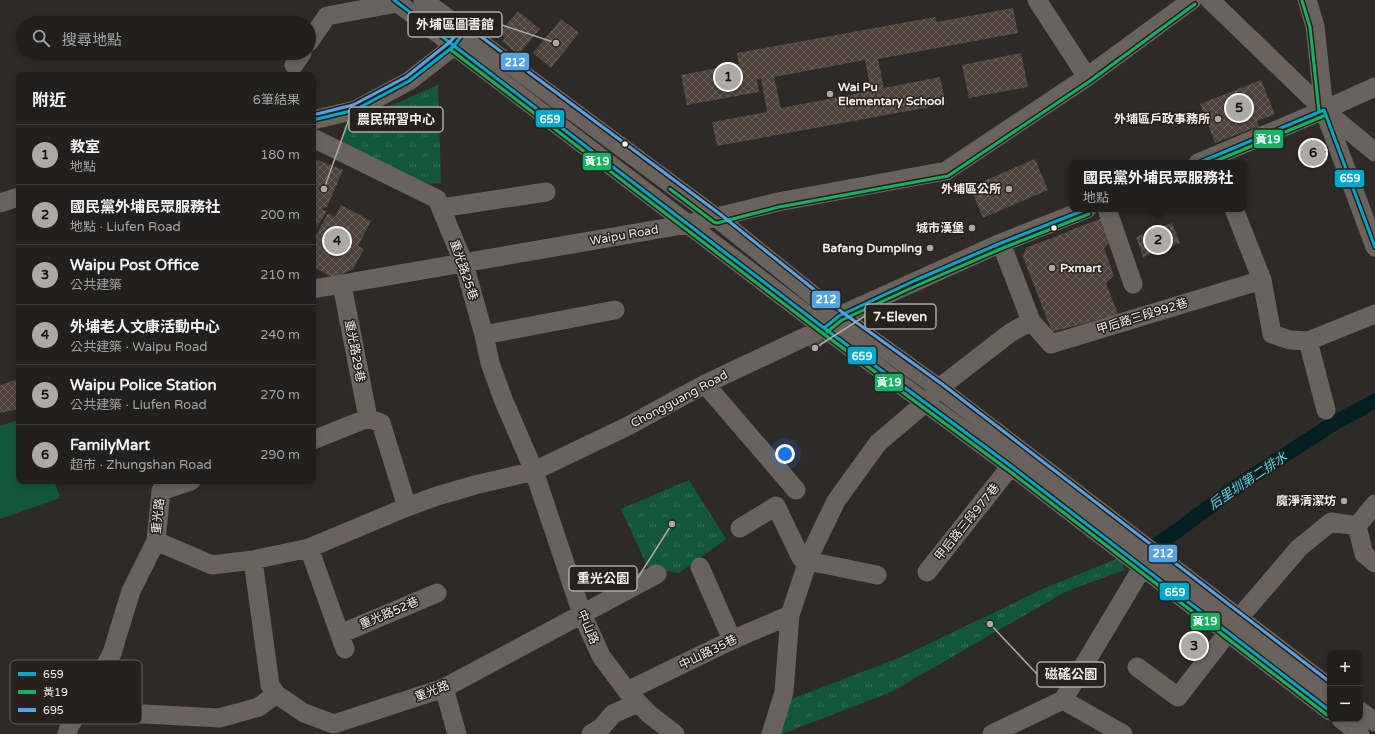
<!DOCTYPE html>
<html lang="zh-TW">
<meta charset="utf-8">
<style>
:root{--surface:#22201e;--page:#2a2827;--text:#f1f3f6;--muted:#a2a3a4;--line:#3f3e3c;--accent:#ada9a6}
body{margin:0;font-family:"Varela Round","Noto Sans TC",sans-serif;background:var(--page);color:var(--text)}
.controls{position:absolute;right:12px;bottom:12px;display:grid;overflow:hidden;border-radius:8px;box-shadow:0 2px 6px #0003}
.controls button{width:36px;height:36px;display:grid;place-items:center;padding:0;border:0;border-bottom:1px solid var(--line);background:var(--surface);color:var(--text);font:20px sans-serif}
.you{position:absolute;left:785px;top:454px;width:14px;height:14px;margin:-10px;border:3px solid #fff;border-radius:50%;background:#1a73e8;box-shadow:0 0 0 6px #1a73e833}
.badge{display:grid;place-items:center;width:26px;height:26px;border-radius:50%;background:var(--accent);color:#111;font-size:13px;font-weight:700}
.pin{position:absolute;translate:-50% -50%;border:2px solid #fff;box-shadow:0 1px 4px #0006}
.popup{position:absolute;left:1069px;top:160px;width:178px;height:52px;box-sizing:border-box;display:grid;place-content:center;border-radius:8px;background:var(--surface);filter:drop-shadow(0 1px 3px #0005);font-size:13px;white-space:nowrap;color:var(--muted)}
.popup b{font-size:15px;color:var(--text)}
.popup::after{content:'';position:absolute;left:50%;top:100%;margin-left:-8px;border:8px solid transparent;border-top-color:var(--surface)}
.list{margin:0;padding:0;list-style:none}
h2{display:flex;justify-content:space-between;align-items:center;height:52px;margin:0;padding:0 16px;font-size:17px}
h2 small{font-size:13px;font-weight:400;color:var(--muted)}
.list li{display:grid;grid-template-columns:26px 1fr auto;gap:12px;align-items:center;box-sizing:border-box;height:60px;padding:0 16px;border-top:1px solid var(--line)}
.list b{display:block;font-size:15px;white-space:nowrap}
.list p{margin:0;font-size:13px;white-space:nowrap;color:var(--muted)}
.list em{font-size:13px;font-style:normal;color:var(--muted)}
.icon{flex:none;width:22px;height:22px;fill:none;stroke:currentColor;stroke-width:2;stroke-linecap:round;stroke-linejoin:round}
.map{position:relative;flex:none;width:1375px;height:734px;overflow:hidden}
.search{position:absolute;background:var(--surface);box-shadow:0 2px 6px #0003;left:16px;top:16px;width:300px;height:44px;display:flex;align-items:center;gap:10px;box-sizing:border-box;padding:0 14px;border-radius:22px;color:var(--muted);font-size:15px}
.panel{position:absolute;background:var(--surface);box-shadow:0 2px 6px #0003;left:16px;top:72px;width:300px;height:412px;border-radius:8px}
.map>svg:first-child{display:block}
</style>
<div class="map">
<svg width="1375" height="734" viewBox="0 0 1375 734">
<defs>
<pattern id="park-tufts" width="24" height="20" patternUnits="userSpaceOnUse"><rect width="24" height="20" fill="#13573b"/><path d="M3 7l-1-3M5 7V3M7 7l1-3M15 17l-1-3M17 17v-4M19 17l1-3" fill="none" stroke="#366f58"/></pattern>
<pattern id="building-cross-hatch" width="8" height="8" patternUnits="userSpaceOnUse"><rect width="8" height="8" fill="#4f443c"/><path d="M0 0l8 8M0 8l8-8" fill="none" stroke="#695f58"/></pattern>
</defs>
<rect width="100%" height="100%" fill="#2e2a28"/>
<path fill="url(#park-tufts)" d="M 438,85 L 441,183 L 424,184 L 343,145 L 344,126 Z
M 689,480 L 726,539 L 679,573 L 648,568 L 621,509 Z
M 1119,558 L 1125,570 L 1067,591 L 891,692 L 782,734 L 778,734 L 789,700 L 901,657 L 1047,587 Z"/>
<path fill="#13573b" d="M 19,420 L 19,481 L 54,481 L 60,498 L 0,519 L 0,426 Z"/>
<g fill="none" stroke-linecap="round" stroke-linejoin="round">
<path stroke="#041f23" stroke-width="15" d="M 1140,555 L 1177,531 L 1240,484 L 1336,422 L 1375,401"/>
</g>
<path fill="url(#building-cross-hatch)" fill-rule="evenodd" d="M 1013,8 L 1018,33 L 878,59 L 884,88 L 940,77 L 946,104 L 717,146 L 712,122 L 767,112 L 761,79 L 757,80 L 759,92 L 687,105 L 681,75 L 739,64 L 737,53 L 935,17 L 937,22 ZM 865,60 L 871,91 L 781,108 L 774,77 Z
M 518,11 L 540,29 L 518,55 L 502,41 L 505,38 L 499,33 Z
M 561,19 L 579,33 L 551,68 L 533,53 Z
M 1021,53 L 1028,87 L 969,98 L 962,65 Z
M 1261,80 L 1275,114 L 1257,121 L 1259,126 L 1215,143 L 1200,104 Z
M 313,158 L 343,170 L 327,207 L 320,209 L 327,211 L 317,227 L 313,227 Z
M 1035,159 L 1048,190 L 983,218 L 970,187 Z
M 341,205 L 371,221 L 358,246 L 364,249 L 353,269 L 333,278 L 315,268 L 313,271 L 313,236 L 315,237 L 328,213 L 335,217 Z
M 1102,218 L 1112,240 L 1104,248 L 1114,276 L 1106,283 L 1118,314 L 1052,332 L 1023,257 L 1026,248 Z
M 1172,223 L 1180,243 L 1143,257 L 1136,237 Z
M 819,338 L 826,340 L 816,353 L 805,344 Z
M 19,379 L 19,399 L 16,401 L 18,409 L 0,413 L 0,385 Z
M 1190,631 L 1209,645 L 1198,662 L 1178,648 Z"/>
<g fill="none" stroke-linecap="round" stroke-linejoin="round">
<path stroke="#6a625c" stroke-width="19" d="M 394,0 L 824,328 L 1011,466 L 1330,711
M 423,0 L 717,218 L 839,316 L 939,388 L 1330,688
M 1037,0 L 1087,77
M 1210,0 L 1324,110 L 1375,152
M 1307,0 L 1315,26 L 1324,110 L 1375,247
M 309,42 L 327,16 L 397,3
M 294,65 L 302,53
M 313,120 L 355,110 L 409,81 L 454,46 L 462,36
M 313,138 L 437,199 L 464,264 L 484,335 L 490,363 L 503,399 L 534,471 L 582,614 L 601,656 L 627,691 L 649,714 L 675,734
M 1198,163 L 1324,110 L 1375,87
M 0,203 L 19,197
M 441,208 L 546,192
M 1107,209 L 1133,284
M 1234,209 L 1262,280 L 1272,334 L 1290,340 L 1308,341 L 1326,410
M 342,285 L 368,418 L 381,423 L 407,507
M 313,289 L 688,224 L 778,202 L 946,171 L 1087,77 L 1192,0
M 1031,321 L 1051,344 L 1262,280
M 484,335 L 615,310
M 1308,341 L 1375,314
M 705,384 L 796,490
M 313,440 L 368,418
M 1357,526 L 1364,554 L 1375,563
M 740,528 L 776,506 L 801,558 L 808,561 L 877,575
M 156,541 L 212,565 L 253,560 L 309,548 L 407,507 L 437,496 L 475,485 L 534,471 L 628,426 L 705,384 L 824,328 L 839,316 L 1001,243 L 1087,209
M 309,548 L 345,649
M 253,560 L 270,685 L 276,694 L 304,713 L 334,724 L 444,688 L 657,574
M 700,567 L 732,640
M 927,572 L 1018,457
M 340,634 L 437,593
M 1137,667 L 1178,697 L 1239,618 L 1299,548 L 1331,522 L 1357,526 L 1375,504
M 444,688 L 457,734
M 627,691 L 732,640 L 790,615
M 90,695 L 125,713 L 219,718 L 259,707 L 276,694
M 1063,700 L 1123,734
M 1360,711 L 1375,722
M 1341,719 L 1360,734
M 67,734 L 70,725 L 90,695 L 112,653 L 131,591 L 156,541 L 161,491 L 191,481
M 591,734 L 601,728 L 613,714 L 637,703
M 771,734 L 784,692 L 790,615 L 810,555 L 836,501 L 878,443 L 925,403 L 939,388 L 1010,333 L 1031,321 L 1001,243
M 992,734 L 1063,700 L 1142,568"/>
<g stroke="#27201b" stroke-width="6">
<path id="bus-1" d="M 394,0 L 824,328 L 1011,466 L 1330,711
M 1324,110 L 1375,247
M 313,120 L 355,110 L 409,81 L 454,46 L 465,31
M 1198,163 L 1324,110
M 824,328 L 839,316 L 916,280 L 1001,243 L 1087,209"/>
</g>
<g stroke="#27201b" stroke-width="6">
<path id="bus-2" d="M 1302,1 L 1310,27 L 1319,111
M 451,50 L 821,332 L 1008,470 L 1327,715
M 1211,163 L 1326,115
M 670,189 L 714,222 L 717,223 L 779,207 L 948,176 L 1090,81 L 1195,4
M 827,332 L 842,320 L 918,285 L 1003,248 L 1089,214"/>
</g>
<g stroke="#27201b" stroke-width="6">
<path id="bus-3" d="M 313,115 L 353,105 L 406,77 L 450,42 L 462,27 L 468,27 L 720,214 L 842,312 L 942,384 L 1330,682"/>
</g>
<use href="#bus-1" stroke="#00a9ce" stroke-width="3"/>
<use href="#bus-2" stroke="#13b361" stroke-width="3"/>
<use href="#bus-3" stroke="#53a3e8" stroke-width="3"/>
</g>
<g fill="#ada9a6" stroke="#27201b" stroke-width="1.5">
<circle cx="830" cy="94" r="4"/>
<circle cx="1218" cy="119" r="4"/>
<circle cx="1009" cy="189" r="4"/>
<circle cx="972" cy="228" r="4"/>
<circle cx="930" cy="248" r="4"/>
<circle cx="1052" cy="268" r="4"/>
<circle cx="1344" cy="501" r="4"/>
</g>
<g fill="#f2edea" stroke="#27201b" stroke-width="1.5">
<circle cx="625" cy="144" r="3.5"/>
<circle cx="1054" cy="228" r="3.5"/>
</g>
<g text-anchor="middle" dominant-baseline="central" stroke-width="3" stroke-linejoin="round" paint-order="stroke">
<g font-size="12" font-weight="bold" fill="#f2edea" stroke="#27201b" text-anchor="end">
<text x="838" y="87" text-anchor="start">Wai Pu<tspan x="838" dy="14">Elementary School</tspan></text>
<text x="1210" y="119">外埔區戶政事務所</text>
<text x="1001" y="189">外埔區公所</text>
<text x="964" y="228">城市漢堡</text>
<text x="922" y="248">Bafang Dumpling</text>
<text x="1060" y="268" text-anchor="start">Pxmart</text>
<text x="1336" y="501">魔淨清潔坊</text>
</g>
<g font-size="12" fill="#f2edea" stroke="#27201b">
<text transform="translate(624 235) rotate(-10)">Waipu Road</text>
<text transform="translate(464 270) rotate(71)">重光路25巷</text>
<text transform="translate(1142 316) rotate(-17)">甲后路三段992巷</text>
<text transform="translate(355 351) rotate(79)">重光路29巷</text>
<text transform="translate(679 399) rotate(-28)">Chongguang Road</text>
<text transform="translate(158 516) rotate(-84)">重光路</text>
<text transform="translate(967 522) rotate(-51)">甲后路三段977巷</text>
<text transform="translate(389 613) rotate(-23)">重光路52巷</text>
<text transform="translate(588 627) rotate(67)">中山路</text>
<text transform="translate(708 652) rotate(-26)">中山路35巷</text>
<text transform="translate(432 691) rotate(-21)">重光路</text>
</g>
<g font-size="13" font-style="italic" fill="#47d5ee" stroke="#27201b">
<text transform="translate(1248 481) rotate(-34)">后里圳第二排水</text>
</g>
</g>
<rect x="10" y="660" width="132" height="64" rx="6" fill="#27201b" stroke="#645e59" stroke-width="1"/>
<rect x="18" y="672" width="18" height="4" fill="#00a9ce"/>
<rect x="18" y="690" width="18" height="4" fill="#13b361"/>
<rect x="18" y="708" width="18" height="4" fill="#53a3e8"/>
<g font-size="11" fill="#f2edea">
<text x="43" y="678">659</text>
<text x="43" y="696">黃19</text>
<text x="43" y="714">695</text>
</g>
<path fill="none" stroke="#ada9a6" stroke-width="1.5" d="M556 43L502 25M324 189L349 119M815 348L865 316M672 524L637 579M990 624L1037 674"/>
<g fill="#ada9a6" stroke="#27201b" stroke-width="1.5">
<circle cx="556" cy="43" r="4"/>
<circle cx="324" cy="189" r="4"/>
<circle cx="815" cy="348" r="4"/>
<circle cx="672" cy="524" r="4"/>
<circle cx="990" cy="624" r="4"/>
</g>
<g fill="#27201b" stroke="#ada9a6" stroke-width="1.5">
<rect x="408" y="12" width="94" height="25" rx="4"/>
<rect x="349" y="107" width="94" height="25" rx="4"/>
<rect x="865" y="304" width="71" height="25" rx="4"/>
<rect x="569" y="566" width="68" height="25" rx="4"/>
<rect x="1037" y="662" width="68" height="25" rx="4"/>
</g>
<g font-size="13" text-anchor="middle" font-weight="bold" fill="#f2edea">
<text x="455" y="29">外埔區圖書館</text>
<text x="396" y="124">農民研習中心</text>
<text x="900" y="321">7-Eleven</text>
<text x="603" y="583">重光公園</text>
<text x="1071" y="679">磁磘公園</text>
</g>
<g stroke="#27201b" stroke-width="1.5">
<rect x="500" y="52" width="30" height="19" rx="4" fill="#53a3e8"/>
<rect x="535" y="109" width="30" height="19" rx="4" fill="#00a9ce"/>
<rect x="1253" y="129" width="31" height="20" rx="4" fill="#13b361"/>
<rect x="582" y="152" width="30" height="19" rx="4" fill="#13b361"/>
<rect x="1334" y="169" width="31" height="19" rx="4" fill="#00a9ce"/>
<rect x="811" y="290" width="30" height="19" rx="4" fill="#53a3e8"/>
<rect x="847" y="346" width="30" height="19" rx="4" fill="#00a9ce"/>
<rect x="874" y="373" width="30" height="19" rx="4" fill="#13b361"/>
<rect x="1148" y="544" width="30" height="19" rx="4" fill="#53a3e8"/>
<rect x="1159" y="582" width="31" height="19" rx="4" fill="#00a9ce"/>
<rect x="1190" y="612" width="31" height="19" rx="4" fill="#13b361"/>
</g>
<g font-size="11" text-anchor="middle" font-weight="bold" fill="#fff">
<text x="515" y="66">212</text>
<text x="550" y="123">659</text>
<text x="1268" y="143">黃19</text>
<text x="597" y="165">黃19</text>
<text x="1350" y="182">659</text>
<text x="826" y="303">212</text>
<text x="862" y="360">659</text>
<text x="889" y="386">黃19</text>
<text x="1163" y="557">212</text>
<text x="1175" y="596">659</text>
<text x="1205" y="625">黃19</text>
</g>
</svg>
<div class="controls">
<button>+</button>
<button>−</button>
</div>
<div class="you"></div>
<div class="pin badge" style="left:728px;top:77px">1</div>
<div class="pin badge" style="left:1158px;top:240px">2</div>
<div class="popup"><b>國民黨外埔民眾服務社</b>地點</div>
<div class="pin badge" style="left:1194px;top:646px">3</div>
<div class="pin badge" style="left:337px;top:241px">4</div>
<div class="pin badge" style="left:1239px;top:108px">5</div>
<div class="pin badge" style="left:1313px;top:153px">6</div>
<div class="search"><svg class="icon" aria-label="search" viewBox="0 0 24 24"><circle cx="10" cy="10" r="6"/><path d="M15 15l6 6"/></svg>搜尋地點</div>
<section class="panel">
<h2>附近<small>6筆結果</small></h2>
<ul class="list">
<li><span class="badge">1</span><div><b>教室</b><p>地點</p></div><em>180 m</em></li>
<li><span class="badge">2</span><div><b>國民黨外埔民眾服務社</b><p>地點 · Liufen Road</p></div><em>200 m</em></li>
<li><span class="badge">3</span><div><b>Waipu Post Office</b><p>公共建築</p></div><em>210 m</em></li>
<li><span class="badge">4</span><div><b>外埔老人文康活動中心</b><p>公共建築 · Waipu Road</p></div><em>240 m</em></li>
<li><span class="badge">5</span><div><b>Waipu Police Station</b><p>公共建築 · Liufen Road</p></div><em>270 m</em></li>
<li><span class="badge">6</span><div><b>FamilyMart</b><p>超市 · Zhungshan Road</p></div><em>290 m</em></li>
</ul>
</section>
</div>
